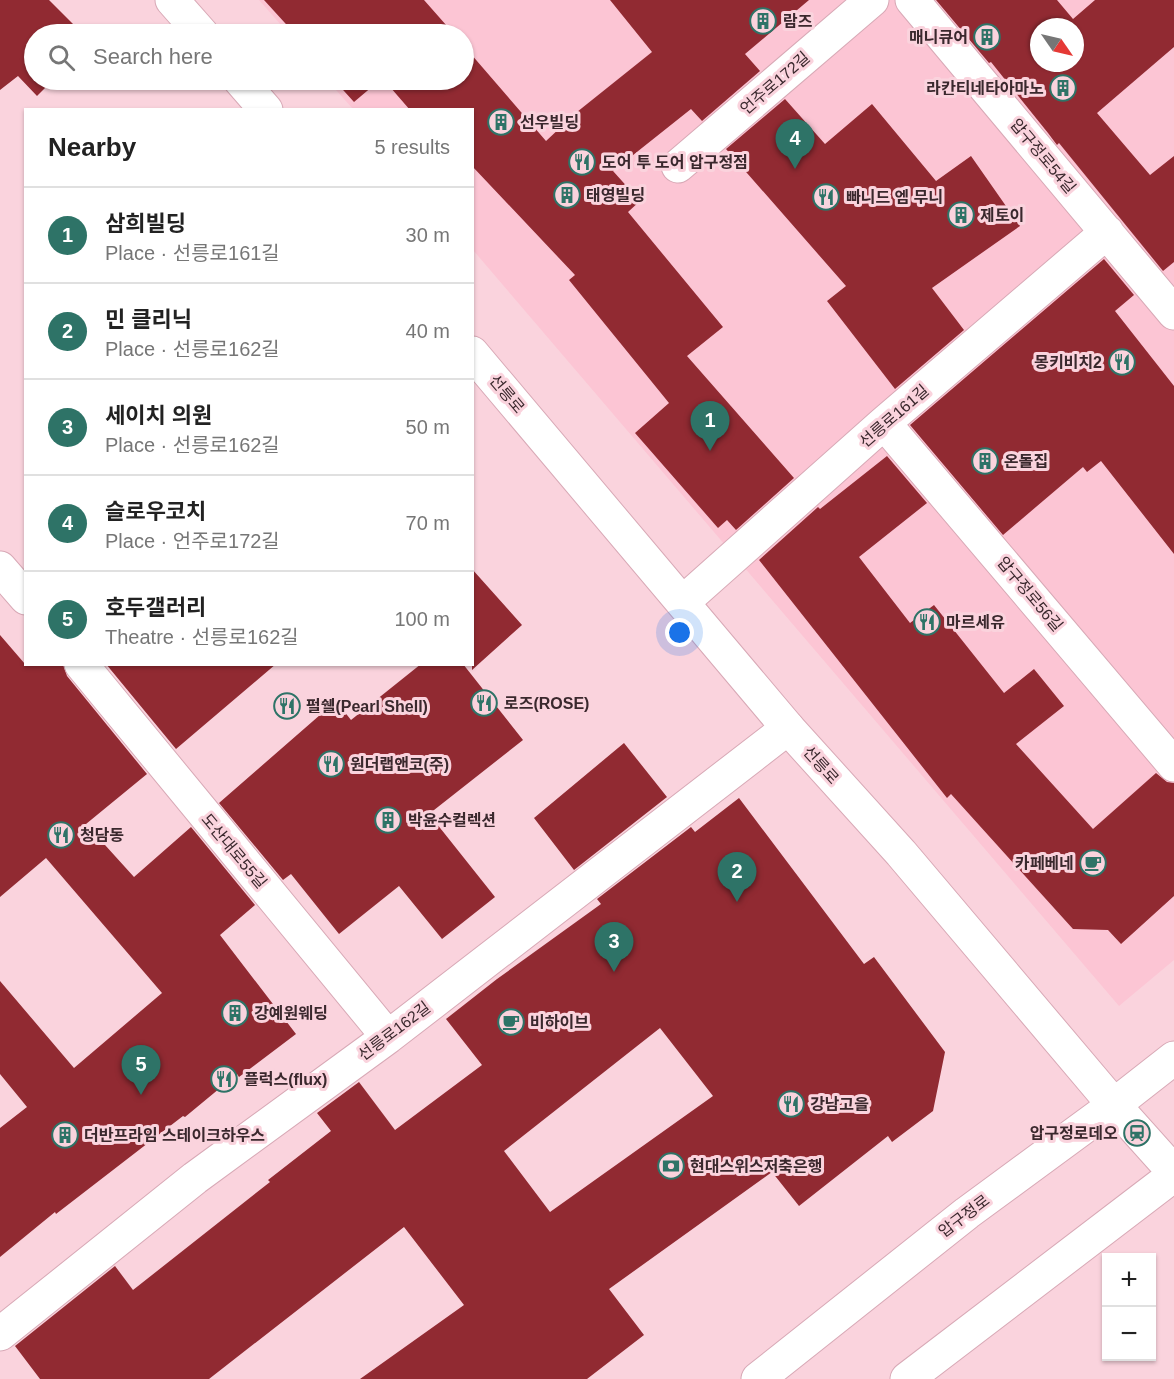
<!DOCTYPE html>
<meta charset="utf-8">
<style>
:root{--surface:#fff;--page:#f2f2f2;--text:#222;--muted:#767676;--line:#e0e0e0;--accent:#2e7367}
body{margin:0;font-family:Arial,"Noto Sans KR",sans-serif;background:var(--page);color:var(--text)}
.controls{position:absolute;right:18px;bottom:18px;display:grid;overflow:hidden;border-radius:0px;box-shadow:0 2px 4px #0004}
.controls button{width:54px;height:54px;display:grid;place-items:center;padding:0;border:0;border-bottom:2px solid var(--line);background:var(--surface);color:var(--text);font:30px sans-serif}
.compass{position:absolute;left:1030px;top:18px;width:54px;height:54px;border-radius:50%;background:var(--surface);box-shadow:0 2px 4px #0004;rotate:124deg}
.you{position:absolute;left:680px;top:633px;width:21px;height:21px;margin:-15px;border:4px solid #fff;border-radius:50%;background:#1a73e8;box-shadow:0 0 0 9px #1a73e833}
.badge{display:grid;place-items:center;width:39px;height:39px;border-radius:50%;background:var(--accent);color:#fff;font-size:20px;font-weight:700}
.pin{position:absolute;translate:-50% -50px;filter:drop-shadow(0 2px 3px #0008)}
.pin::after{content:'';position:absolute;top:32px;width:21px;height:18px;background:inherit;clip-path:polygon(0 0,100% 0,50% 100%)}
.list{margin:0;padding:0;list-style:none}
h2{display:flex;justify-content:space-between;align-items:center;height:78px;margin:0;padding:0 24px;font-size:26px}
h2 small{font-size:20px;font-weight:400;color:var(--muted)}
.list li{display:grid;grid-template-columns:39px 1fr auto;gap:18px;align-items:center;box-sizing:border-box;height:96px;padding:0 24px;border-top:2px solid var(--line)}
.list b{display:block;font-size:22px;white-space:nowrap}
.list p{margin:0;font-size:20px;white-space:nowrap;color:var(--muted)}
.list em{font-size:20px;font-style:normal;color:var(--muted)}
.icon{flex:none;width:33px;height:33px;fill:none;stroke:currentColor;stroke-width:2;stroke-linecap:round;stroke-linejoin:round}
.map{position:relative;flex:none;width:1174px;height:1379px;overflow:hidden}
.search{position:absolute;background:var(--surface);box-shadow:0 2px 4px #0004;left:24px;top:24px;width:450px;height:66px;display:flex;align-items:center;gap:15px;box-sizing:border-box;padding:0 21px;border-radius:33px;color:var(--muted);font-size:22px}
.panel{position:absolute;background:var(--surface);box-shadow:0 2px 4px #0004;left:24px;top:108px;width:450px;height:558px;border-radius:0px}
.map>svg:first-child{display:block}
</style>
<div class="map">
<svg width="1174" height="1379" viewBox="0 0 1174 1379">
<rect width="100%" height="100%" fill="#fad3dd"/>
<path fill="#fcc5d4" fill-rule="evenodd" d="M 259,0 L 1174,0 L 1174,960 L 1119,1006 L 473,250 L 472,110 L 353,109 L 327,80 L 464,80 L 464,34 L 289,34 ZM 1039,27 L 1075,27 L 1075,63 L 1039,63 Z"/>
<path fill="#912a32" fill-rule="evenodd" d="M 0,0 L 49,0 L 83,34 L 34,34 L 34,80 L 53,80 L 37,96 L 18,76 L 0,90 Z
M 264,0 L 424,0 L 454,34 L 295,34 Z
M 610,0 L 809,0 L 745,54 L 760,71 L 702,121 L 691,109 L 613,171 L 640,201 L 628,212 L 723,327 L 687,356 L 794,478 L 736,530 L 727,520 L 718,528 L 635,433 L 669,403 L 569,280 L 575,275 L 472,166 L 472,110 L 410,110 L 384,80 L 464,80 L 464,46 L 546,141 L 577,112 L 652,52 Z
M 936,0 L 1057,0 L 1073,19 L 1095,0 L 1174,0 L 1174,47 L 1097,113 L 1150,175 L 1174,156 L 1174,262 L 1163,271 L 1059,143 L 1057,145 L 1048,133 L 991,62 L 989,63 ZM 1039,27 L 1075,27 L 1075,63 L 1039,63 Z
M 334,80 L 380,80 L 354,102 Z
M 785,99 L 825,144 L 872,104 L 936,181 L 971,156 L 1020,226 L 932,288 L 964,330 L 895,389 L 827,301 L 846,286 L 726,149 Z
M 1104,259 L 1134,295 L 1115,311 L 1174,386 L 1174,554 L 1101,461 L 1087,472 L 1083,467 L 1003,535 L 910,425 Z
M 887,456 L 927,503 L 859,557 L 910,623 L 934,605 L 1004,693 L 1034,669 L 1064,706 L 1016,744 L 1093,829 L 1156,773 L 1167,782 L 1174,783 L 1174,896 L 1121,944 L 1108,930 L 1073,929 L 951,794 L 947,798 L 759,560 L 818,507 L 820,509 Z
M 472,569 L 522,625 L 472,670 Z
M 0,635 L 25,664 L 63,664 L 67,676 L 147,774 L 86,824 L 134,877 L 191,827 L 255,905 L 220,935 L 296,1034 L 239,1077 L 237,1074 L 185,1117 L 183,1116 L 56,1214 L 55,1212 L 0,1257 L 0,1128 L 27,1107 L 0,1074 L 0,981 L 74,1068 L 162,993 L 46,858 L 0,897 Z
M 106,664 L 276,664 L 176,749 Z
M 421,664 L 463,664 L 523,740 L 429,814 L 495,897 L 442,939 L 399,886 L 339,934 L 291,874 L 283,880 L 219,803 L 336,701 L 351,720 Z
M 624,743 L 667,797 L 574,870 L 534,818 Z
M 739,798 L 864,964 L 874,957 L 945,1052 L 933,1111 L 892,1142 L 888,1136 L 799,1206 L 772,1172 L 609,1289 L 644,1335 L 587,1379 L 360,1379 L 464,1305 L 404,1227 L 209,1379 L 40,1379 L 15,1346 L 115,1266 L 133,1290 L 270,1182 L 268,1180 L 331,1131 L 317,1113 L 359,1082 L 395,1130 L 482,1065 L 446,1019 L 497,979 L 601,904 L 597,899 L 691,827 L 695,832 ZM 660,1028 L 713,1096 L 550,1212 L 504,1151 Z"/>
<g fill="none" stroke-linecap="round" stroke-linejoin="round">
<g stroke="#d8a9b6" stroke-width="35">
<path id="street" d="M 912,0 L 1174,313
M 678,166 L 872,0
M 884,423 L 1174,765
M 0,568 L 26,598
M 683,602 L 884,423 L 1107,232
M 81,664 L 388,1037
M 0,1334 L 195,1178 L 388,1037 L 788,728"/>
</g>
<g stroke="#d8a9b6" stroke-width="35">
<path id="secondary" d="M 172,0 L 202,34
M 240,80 L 266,110
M 472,353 L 788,728 L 901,853 L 1114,1105 L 1174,1172
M 758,1379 L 967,1213 L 1114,1105 L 1174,1058
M 907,1379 L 1174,1175"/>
</g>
<use href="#street" stroke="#fff" stroke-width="33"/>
<use href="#secondary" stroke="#fff" stroke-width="33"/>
</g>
<defs>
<g id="building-ring" transform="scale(1.35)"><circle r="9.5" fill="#fad3dd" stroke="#2e7367" stroke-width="1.5"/><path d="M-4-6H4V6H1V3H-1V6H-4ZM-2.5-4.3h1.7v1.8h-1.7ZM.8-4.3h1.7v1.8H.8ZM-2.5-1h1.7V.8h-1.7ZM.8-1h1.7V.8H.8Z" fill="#2e7367"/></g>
<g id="restaurant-ring" transform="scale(1.35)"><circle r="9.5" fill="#fad3dd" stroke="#2e7367" stroke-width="1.5"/><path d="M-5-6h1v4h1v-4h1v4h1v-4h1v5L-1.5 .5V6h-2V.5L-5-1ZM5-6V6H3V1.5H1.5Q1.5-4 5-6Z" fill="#2e7367"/></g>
<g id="cafe-ring" transform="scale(1.35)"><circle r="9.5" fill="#fad3dd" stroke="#2e7367" stroke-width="1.5"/><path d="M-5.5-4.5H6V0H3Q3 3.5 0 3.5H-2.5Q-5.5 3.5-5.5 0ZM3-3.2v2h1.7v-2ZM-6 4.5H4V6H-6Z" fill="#2e7367"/></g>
<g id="station-ring" transform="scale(1.35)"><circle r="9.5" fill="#fad3dd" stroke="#2e7367" stroke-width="1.5"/><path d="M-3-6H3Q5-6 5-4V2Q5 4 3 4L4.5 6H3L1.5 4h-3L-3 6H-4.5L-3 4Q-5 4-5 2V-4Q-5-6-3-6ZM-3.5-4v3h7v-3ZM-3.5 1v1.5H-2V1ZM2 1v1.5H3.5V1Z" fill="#2e7367"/></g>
<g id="bank-ring" transform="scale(1.35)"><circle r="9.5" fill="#fad3dd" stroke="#2e7367" stroke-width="1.5"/><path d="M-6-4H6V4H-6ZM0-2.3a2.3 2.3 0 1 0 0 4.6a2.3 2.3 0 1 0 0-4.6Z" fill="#2e7367"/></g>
</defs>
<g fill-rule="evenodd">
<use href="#building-ring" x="763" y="21"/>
<use href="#building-ring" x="987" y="37"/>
<use href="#building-ring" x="1063" y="88"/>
<use href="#building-ring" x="501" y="122"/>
<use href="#restaurant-ring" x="582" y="162"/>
<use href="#building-ring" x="567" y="195"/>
<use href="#restaurant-ring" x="826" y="197"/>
<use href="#building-ring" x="961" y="215"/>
<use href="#restaurant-ring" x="1122" y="362"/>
<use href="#building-ring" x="985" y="461"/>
<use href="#restaurant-ring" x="927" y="622"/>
<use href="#restaurant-ring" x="484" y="703"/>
<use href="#restaurant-ring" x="287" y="706"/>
<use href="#restaurant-ring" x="331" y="764"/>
<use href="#building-ring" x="388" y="820"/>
<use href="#restaurant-ring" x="61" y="835"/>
<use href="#cafe-ring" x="1093" y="863"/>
<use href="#building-ring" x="235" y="1013"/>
<use href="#cafe-ring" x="511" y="1022"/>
<use href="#restaurant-ring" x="224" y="1079"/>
<use href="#restaurant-ring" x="791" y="1104"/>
<use href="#station-ring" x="1137" y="1133"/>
<use href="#building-ring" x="65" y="1135"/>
<use href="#bank-ring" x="671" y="1166"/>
</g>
<g text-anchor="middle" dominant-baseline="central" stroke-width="6" stroke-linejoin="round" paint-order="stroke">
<g font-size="16" font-weight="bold" fill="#3a282d" stroke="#fad3dd" text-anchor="start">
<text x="783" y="21">람즈</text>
<text x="968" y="37" text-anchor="end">매니큐어</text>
<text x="1044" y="88" text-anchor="end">라칸티네타아마노</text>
<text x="520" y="122">선우빌딩</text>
<text x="602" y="162">도어 투 도어 압구정점</text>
<text x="586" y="195">태영빌딩</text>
<text x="846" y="197">빠니드 엠 무니</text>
<text x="980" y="215">제토이</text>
<text x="1102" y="362" text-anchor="end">몽키비치2</text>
<text x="1004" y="461">온돌집</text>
<text x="946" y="622">마르세유</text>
<text x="504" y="703">로즈(ROSE)</text>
<text x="306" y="706">펄쉘(Pearl Shell)</text>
<text x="350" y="764">원더랩앤코(주)</text>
<text x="408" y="820">박윤수컬렉션</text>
<text x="80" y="835">청담동</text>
<text x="1074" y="863" text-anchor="end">카페베네</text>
<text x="254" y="1013">강예원웨딩</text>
<text x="530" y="1022">비하이브</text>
<text x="244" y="1079">플럭스(flux)</text>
<text x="810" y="1104">강남고을</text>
<text x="1118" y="1133" text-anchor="end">압구정로데오</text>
<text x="84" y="1135">더반프라임 스테이크하우스</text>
<text x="690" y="1166">현대스위스저축은행</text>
</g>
<g font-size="16" fill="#3a282d" stroke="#fad3dd">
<text transform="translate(775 83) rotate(-41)">언주로172길</text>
<text transform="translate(1043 156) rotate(50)">압구정로54길</text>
<text transform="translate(507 394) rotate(50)">선릉로</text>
<text transform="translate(894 416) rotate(-41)">선릉로161길</text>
<text transform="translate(1030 594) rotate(50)">압구정로56길</text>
<text transform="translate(821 765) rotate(48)">선릉로</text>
<text transform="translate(234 851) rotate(50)">도산대로55길</text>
<text transform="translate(394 1031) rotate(-37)">선릉로162길</text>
<text transform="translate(964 1216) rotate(-37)">압구정로</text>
</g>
</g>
</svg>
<div class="controls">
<button>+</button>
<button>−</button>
</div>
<svg class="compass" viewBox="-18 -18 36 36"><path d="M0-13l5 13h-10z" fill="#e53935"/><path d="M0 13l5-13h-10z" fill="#767676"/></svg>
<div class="you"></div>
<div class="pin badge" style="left:710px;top:451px">1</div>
<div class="pin badge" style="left:737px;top:902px">2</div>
<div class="pin badge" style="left:614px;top:972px">3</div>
<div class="pin badge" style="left:795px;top:169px">4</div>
<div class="pin badge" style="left:141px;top:1095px">5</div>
<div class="search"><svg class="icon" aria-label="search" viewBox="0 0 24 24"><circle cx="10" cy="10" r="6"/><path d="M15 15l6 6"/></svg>Search here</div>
<section class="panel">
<h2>Nearby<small>5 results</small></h2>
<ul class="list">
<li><span class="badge">1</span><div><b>삼희빌딩</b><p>Place · 선릉로161길</p></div><em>30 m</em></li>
<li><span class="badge">2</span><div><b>민 클리닉</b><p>Place · 선릉로162길</p></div><em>40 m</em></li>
<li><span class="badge">3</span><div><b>세이치 의원</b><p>Place · 선릉로162길</p></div><em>50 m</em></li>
<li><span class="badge">4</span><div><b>슬로우코치</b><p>Place · 언주로172길</p></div><em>70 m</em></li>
<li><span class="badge">5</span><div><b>호두갤러리</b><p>Theatre · 선릉로162길</p></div><em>100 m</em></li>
</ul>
</section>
</div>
